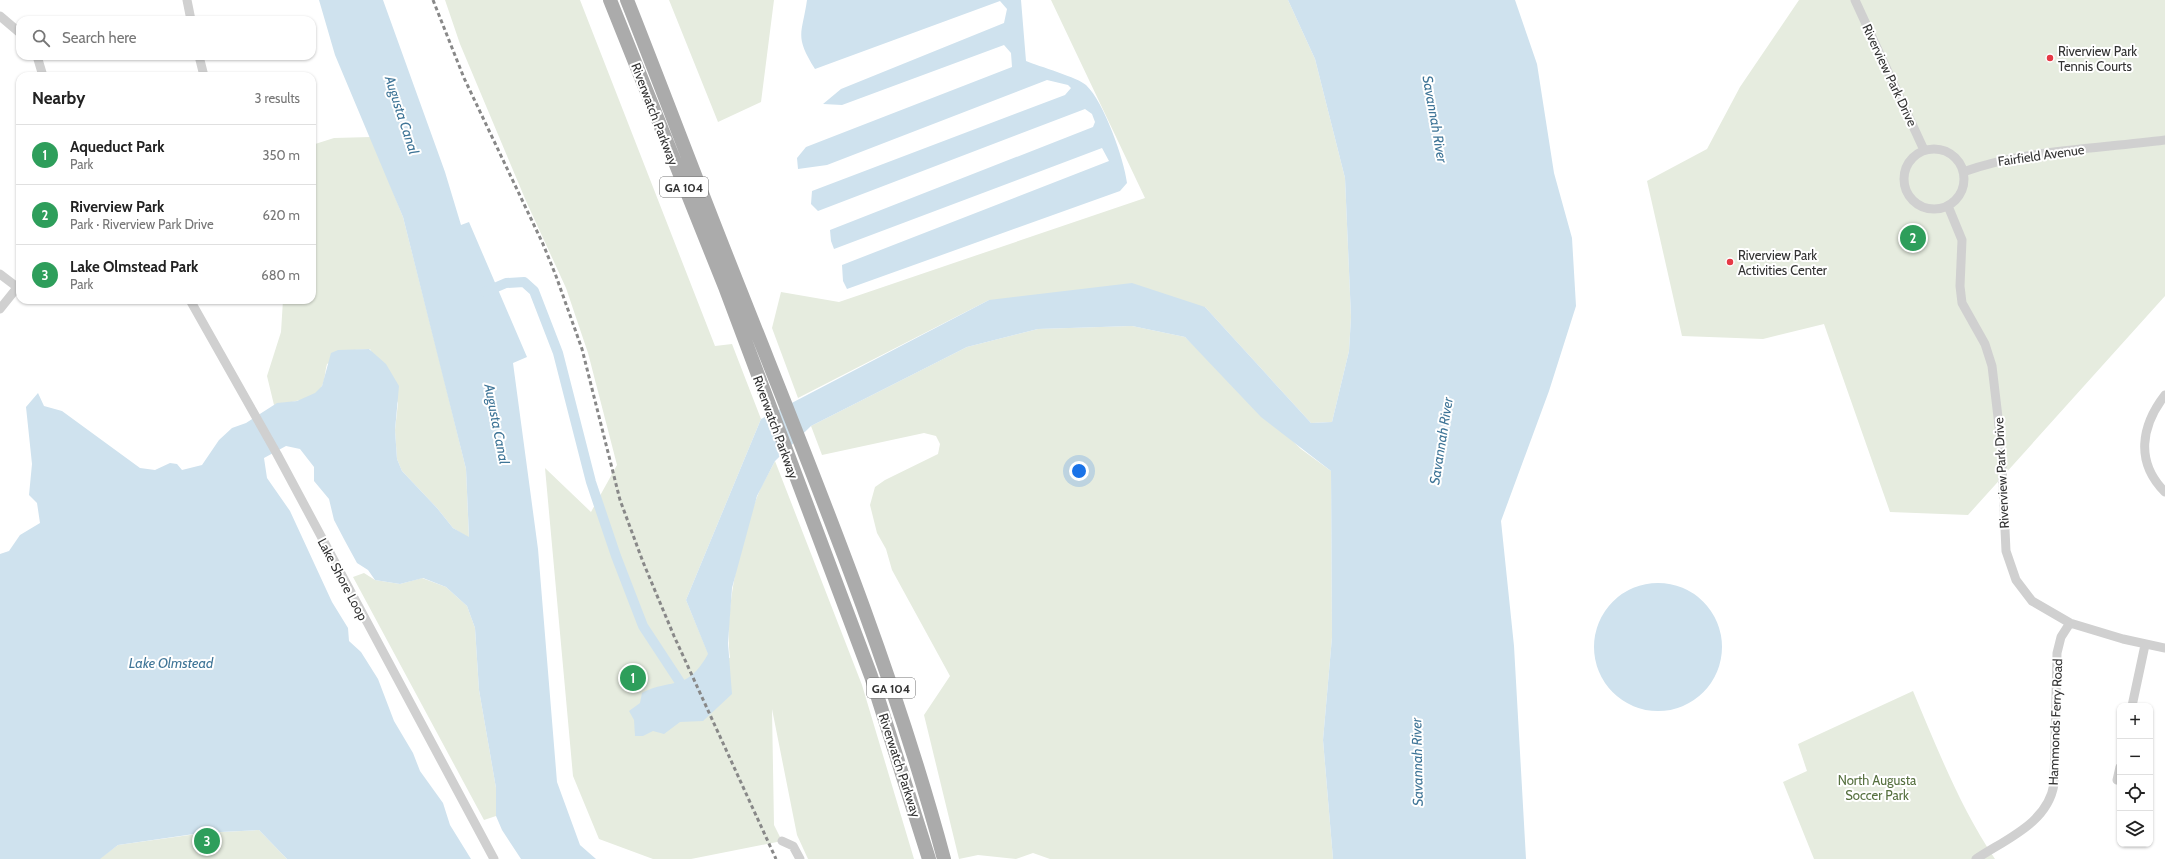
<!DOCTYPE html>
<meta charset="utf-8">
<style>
:root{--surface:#fff;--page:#f6f6f6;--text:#222;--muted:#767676;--line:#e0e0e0;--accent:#e63946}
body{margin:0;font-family:Cabin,sans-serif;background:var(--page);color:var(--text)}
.controls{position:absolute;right:12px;bottom:12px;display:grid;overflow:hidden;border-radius:8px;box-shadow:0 1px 3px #0004}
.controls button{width:36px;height:36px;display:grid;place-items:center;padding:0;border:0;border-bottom:1px solid var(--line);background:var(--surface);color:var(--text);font:20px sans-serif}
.you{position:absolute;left:1079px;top:471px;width:14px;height:14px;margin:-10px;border:3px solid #fff;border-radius:50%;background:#1a73e8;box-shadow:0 0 0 6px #1a73e833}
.badge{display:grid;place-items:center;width:26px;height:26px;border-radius:50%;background:var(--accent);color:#fff;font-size:13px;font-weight:700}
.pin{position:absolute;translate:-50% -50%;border:2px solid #fff;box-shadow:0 1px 4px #0006}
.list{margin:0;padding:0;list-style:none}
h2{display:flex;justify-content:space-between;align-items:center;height:52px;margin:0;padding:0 16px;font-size:17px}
h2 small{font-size:13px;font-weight:400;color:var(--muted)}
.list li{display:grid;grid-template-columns:26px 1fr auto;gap:12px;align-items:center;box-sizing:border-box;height:60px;padding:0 16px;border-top:1px solid var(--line)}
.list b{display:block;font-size:15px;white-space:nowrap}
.list p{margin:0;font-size:13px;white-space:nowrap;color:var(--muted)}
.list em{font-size:13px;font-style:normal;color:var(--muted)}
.icon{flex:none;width:22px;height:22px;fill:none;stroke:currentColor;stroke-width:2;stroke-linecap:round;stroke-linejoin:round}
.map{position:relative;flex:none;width:2165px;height:859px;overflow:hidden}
.search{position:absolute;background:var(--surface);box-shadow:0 1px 3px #0004;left:16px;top:16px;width:300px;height:44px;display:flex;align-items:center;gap:10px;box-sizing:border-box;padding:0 14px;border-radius:12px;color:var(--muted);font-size:15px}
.panel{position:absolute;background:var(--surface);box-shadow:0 1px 3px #0004;left:16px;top:72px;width:300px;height:232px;border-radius:12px}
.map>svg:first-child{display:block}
</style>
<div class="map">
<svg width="2165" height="859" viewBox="0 0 2165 859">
<rect width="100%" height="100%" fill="#fff"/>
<path fill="#e6ecdf" d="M 445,0 L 580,0 L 715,346 L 732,344 L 761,419 L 686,600 L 708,653 L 730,658 C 724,611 740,541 757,497 C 762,484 769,473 775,461 L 862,685 L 914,859 L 808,859 L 797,835 L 772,709 L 774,825 L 782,841 L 691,859 L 653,859 L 599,839 L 573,776 L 545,468 L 591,512 L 617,465 L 588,353 L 566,288 L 526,201 L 460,44 Z
M 669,0 L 774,0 L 761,102 L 718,122 Z
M 1051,0 L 1288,0 L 1315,59 L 1345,178 L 1351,317 L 1349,351 L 1332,422 L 1311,423 L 1205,307 L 989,300 L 798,398 L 772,328 L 781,292 L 839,302 L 1145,198 Z
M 1799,0 L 2165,0 L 2165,296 L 1968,515 L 1890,512 L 1824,324 L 1763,339 L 1682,336 L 1647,181 L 1707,149 L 1740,87 Z
M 371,137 L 403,217 L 441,367 L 466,469 L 469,538 L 453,528 L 437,508 L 402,471 L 397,459 L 395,430 L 398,403 L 370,349 L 354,350 L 327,364 C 325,371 325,380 322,386 C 315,401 288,402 274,405 L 267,376 L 281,332 L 283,300 L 312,300 L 312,145 L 334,138 Z
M 1132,326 L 1185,337 L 1301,449 L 1331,471 L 1332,637 L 1323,740 L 1333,859 L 1050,859 L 1033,853 L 1016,859 L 978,855 L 959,859 L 924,715 L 950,676 L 892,570 L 886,549 L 877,533 L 870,505 L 875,487 L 885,480 L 938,454 L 940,444 L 936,436 L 924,433 L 822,455 L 811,426 L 967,347 L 1038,329 Z
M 364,573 L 375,580 L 400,584 L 422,578 L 446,587 L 467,606 L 475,628 L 479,690 L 496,788 L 496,816 L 484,820 L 353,577 Z
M 1913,691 C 1937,748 1960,807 1995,859 L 1814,859 L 1783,782 L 1807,771 L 1798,744 Z
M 259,830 L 287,859 L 99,859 L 118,845 L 204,833 Z"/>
<path fill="#cfe2ee" d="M 319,0 L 383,0 L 445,172 L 461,225 L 469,222 L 527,357 L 513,363 L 538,549 L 557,782 L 580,845 L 596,859 L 521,859 L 502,830 L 496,816 L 496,788 L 479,690 L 475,628 L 467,606 L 446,587 L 423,578 L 400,584 L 375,580 L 368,570 L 357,563 L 345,541 L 334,520 L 329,499 L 314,481 L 314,467 L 300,449 L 286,446 L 264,458 L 267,478 L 290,511 L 332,602 L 348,628 L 349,641 L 361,652 L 378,679 L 394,721 L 413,753 L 420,771 L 443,803 L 450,825 L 471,859 L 287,859 L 259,830 L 201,833 L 118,845 L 100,859 L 0,859 L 0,554 L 9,551 L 20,535 L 40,523 L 37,503 L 29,495 L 32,464 L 26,407 L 38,393 L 44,406 L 62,411 L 140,468 L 155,470 L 170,463 L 177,464 L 182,470 L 202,465 L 219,440 L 232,428 L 246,423 L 277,403 L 297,401 L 315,393 L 322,386 L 331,353 L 338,350 L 369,349 L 386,364 L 399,386 L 395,430 L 397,459 L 402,471 L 437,508 L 453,528 L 469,537 L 466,469 L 403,217 L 335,55 Z
M 807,0 L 1021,0 L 1026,61 C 1038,66 1079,78 1086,85 C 1104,102 1124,159 1127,183 L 1120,191 L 847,289 L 843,281 L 842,265 L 1109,161 L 1102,148 L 834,249 L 831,241 L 830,230 L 1093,127 L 1095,122 L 1092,114 L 1085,109 L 818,211 L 811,204 L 812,191 L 1065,95 L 1071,88 L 1068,85 L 1047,80 L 827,165 L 798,169 L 797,158 L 806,147 L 1012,67 L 1011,53 L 1004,45 L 842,105 L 823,104 L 841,89 L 1004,23 L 1007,9 L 1000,1 L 815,69 C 794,35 802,35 807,0 Z
M 1288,0 L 1515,0 L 1537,64 L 1554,173 L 1572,238 L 1576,306 L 1549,391 L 1501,521 L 1514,646 L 1526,859 L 1333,859 L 1323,740 L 1332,637 L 1331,471 L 1261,417 L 1185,337 L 1132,326 L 1038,329 L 967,347 L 811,426 L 775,461 L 757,496 L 732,588 L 728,643 L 732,694 L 703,721 L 680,722 L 664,734 L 653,731 L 643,736 L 635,736 L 634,720 L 629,711 L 640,703 L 642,693 C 673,677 686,693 708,654 L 686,600 L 761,419 L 989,300 L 1132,283 L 1205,307 L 1311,423 L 1332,422 L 1349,351 L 1351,317 L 1345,178 L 1315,59 Z
M1594 647a64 64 0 1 1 128 0a64 64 0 1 1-128 0Z"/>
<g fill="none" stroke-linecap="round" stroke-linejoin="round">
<path stroke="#cfe2ee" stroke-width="10" d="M 485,292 L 506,283 L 524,282 L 534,291 L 558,353 L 591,482 L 616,556 L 643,626 L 687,693"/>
<path stroke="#d0d0d0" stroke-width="9" d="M 187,0 L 191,20
M 1855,0 L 1924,150
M 0,16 L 20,33
M 37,56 L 43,76
M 199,56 L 204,76
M1904 179a30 30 0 1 1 60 0a30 30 0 1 1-60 0Z
M 1963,172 C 2028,149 2098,149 2165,140
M 1948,206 L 1962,240 L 1960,286 L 1962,303 L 1985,344 L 1992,366 L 2001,443 L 2006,551 L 2016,580 L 2032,601 L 2070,623 L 2123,639 L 2165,648
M 0,274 L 17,287
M 190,300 L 277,454 L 494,859
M 0,309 L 20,284
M 2165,395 C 2141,426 2135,462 2165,492
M 2132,706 L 2145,645
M 2117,780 L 2120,767
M 782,841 L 793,846 L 800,859
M 1976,859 C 2006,839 2048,823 2054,784 L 2057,653 L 2061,637 L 2070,623"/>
<path stroke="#ababab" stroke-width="14" d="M 610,0 L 725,287 L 871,676 L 929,859
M 627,0 C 667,101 705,203 746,305 C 818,487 893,669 944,859"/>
<path stroke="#888" stroke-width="3" stroke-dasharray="4 3" stroke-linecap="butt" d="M 433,0 L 464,78 L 543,244 L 556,276 L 582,349 L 620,500 L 643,562 L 674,636 L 776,859"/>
</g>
<g fill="#e63946" stroke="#fff" stroke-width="1.5">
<circle cx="2050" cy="58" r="4"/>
<circle cx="1730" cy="262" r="4"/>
</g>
<g text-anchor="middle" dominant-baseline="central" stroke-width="4" stroke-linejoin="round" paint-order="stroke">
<g fill="#fff" stroke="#707070" stroke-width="1">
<rect x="660" y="177" width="48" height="20" rx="3"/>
<rect x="867" y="678" width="48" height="20" rx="3"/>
</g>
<g font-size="12" font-weight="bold" fill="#333">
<text x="684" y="187">GA 104</text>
<text x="891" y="688">GA 104</text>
</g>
<g font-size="13" fill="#333" stroke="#fff" text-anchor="start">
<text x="2058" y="51">Riverview Park<tspan x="2058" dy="15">Tennis Courts</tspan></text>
<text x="1738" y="255">Riverview Park<tspan x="1738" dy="15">Activities Center</tspan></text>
</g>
<g font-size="13" fill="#333" stroke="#fff">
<text transform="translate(1890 75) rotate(65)">Riverview Park Drive</text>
<text transform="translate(655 114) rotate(69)">Riverwatch Parkway</text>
<text transform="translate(2041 155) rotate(-8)">Fairfield Avenue</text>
<text transform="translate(776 427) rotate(70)">Riverwatch Parkway</text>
<text transform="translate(2001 473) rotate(-93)">Riverview Park Drive</text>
<text transform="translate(343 579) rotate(62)">Lake Shore Loop</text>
<text transform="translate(2055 722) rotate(-88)">Hammonds Ferry Road</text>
<text transform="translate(900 765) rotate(72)">Riverwatch Parkway</text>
</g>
<g font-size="13" fill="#56703f" stroke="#fff">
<text x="1877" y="780">North Augusta<tspan x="1877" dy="15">Soccer Park</tspan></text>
</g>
<g font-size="14" font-style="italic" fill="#3f7597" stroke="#fff">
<text transform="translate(402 115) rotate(72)">Augusta Canal</text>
<text transform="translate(1435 119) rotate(80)">Savannah River</text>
<text transform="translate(497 424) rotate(79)">Augusta Canal</text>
<text transform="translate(1441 441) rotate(-81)">Savannah River</text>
<text x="171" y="663">Lake Olmstead</text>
<text transform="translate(1417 762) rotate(-91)">Savannah River</text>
</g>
</g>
</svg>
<div class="controls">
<button>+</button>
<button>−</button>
<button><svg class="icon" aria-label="locate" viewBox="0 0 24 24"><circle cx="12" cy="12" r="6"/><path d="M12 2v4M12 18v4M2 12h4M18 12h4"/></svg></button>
<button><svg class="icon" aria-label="layers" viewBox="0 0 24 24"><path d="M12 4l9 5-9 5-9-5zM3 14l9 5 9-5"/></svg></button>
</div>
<div class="you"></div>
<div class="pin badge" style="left:633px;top:678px;background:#2e9e5b">1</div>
<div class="pin badge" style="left:1913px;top:238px;background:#2e9e5b">2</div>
<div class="pin badge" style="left:207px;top:841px;background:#2e9e5b">3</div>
<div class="search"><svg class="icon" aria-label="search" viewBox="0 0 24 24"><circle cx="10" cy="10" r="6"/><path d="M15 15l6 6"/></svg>Search here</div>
<section class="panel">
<h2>Nearby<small>3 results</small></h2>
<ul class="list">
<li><span class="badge" style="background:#2e9e5b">1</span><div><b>Aqueduct Park</b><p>Park</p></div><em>350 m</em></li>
<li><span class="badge" style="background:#2e9e5b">2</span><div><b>Riverview Park</b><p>Park · Riverview Park Drive</p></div><em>620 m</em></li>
<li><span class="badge" style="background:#2e9e5b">3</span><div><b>Lake Olmstead Park</b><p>Park</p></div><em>680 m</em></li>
</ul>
</section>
</div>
